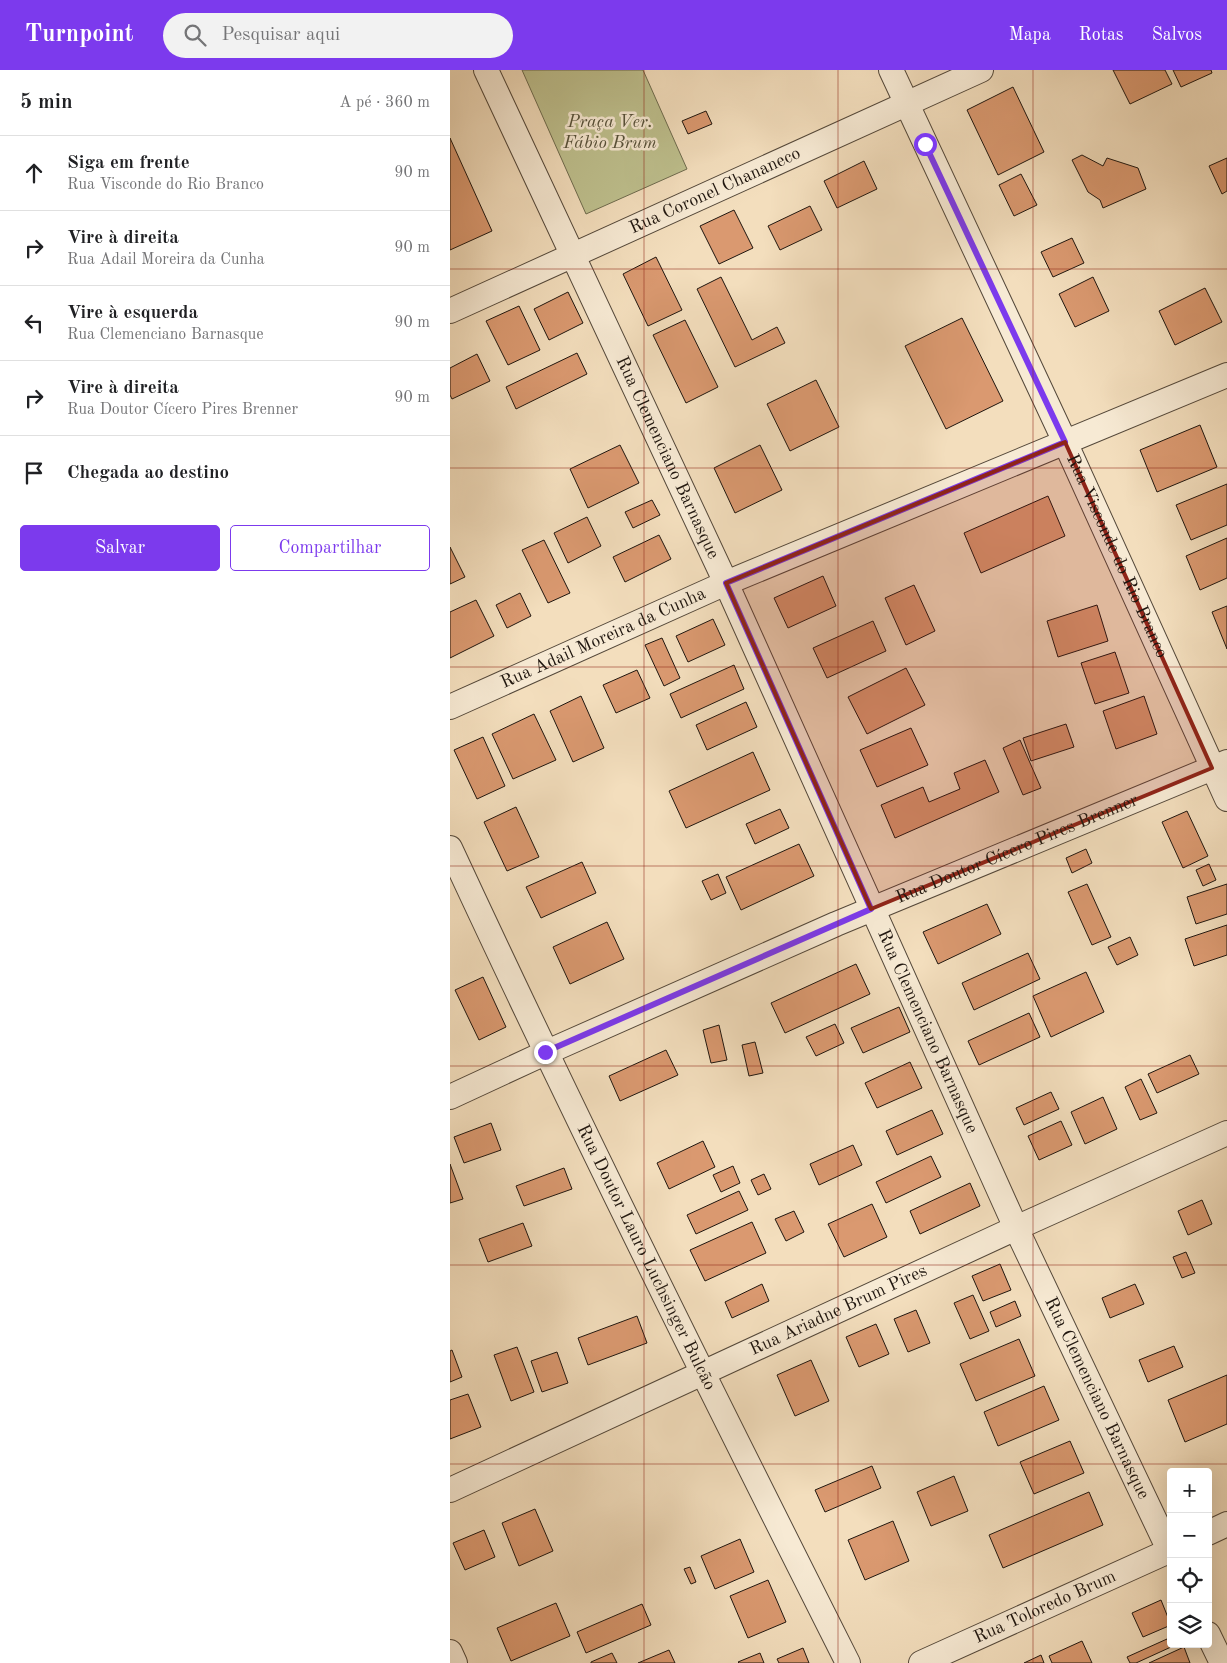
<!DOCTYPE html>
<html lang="pt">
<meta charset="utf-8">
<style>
:root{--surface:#fff;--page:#f2f2f2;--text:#202124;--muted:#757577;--line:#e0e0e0;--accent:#7c3aed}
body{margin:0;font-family:"Old Standard TT",serif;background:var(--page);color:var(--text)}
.controls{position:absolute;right:15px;bottom:15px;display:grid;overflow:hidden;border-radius:5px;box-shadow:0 5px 20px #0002}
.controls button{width:45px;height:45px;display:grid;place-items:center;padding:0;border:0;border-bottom:1px solid var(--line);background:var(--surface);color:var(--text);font:25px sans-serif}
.stop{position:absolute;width:15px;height:15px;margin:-11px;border:4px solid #7c3aed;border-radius:50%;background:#fff}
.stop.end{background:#7c3aed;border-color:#fff;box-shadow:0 1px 5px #0008}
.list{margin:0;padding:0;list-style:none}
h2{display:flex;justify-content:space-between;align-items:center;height:65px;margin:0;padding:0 20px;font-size:21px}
h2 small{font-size:16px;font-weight:400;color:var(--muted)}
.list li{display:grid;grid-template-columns:32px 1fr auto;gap:15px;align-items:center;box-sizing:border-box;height:75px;padding:0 20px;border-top:1px solid var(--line)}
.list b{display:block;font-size:19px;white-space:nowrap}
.list p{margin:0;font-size:16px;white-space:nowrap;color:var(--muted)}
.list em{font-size:16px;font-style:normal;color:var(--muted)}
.actions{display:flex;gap:10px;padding:15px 20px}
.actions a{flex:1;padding:11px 0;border:1px solid var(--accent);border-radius:5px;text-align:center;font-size:18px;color:var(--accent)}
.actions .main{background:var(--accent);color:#fff}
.icon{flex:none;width:28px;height:28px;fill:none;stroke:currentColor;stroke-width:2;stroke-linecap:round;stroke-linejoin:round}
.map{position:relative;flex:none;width:777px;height:1593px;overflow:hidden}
header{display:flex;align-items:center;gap:30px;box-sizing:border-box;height:70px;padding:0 25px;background:var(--accent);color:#fff}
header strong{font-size:24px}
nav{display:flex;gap:28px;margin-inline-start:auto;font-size:18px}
.search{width:350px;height:45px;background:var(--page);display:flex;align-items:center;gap:12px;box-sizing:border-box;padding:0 18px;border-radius:28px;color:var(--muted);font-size:19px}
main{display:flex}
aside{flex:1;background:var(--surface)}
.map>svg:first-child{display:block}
</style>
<header>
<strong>Turnpoint</strong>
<div class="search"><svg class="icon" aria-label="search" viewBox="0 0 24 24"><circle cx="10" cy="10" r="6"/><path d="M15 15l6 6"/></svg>Pesquisar aqui</div>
<nav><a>Mapa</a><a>Rotas</a><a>Salvos</a></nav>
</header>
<main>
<aside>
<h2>5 min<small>A pé · 360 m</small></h2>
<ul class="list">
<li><svg class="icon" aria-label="ahead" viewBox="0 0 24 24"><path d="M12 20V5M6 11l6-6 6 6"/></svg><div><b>Siga em frente</b><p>Rua Visconde do Rio Branco</p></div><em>90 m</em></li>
<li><svg class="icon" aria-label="right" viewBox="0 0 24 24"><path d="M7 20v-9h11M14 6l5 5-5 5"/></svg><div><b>Vire à direita</b><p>Rua Adail Moreira da Cunha</p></div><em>90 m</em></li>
<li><svg class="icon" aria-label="left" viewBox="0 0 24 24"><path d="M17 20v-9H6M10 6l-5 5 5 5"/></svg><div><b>Vire à esquerda</b><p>Rua Clemenciano Barnasque</p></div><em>90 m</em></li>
<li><svg class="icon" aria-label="right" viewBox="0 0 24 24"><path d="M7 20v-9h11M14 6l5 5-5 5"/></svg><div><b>Vire à direita</b><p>Rua Doutor Cícero Pires Brenner</p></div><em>90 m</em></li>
<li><svg class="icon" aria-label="arrive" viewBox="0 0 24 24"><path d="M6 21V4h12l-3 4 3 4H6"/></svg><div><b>Chegada ao destino</b></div></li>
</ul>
<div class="actions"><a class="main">Salvar</a><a>Compartilhar</a></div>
</aside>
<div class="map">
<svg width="777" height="1593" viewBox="0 0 777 1593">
<rect width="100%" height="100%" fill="#f3debd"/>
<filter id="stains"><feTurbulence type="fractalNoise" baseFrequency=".004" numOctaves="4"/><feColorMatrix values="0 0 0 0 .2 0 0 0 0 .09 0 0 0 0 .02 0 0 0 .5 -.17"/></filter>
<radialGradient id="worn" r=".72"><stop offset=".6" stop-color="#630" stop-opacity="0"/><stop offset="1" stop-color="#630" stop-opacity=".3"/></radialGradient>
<path fill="#bec08e" stroke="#6e6b4e" d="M 72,0 L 193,0 L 237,99 L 136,144 Z"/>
<path fill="#da9970" stroke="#1f160f" d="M 663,0 L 715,0 L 722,14 L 680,34 Z
M 723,0 L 761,0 L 762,3 L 731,17 Z
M 563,17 L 594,82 L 548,105 L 517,40 Z
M 256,41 L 262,54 L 238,64 L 232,51 Z
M 0,68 L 42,161 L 0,180 Z
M 632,85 L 653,96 L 657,88 L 688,98 L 696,119 L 653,138 L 650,130 L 638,122 L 622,90 Z
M 777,88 L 777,121 L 772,124 L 759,96 Z
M 414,91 L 427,119 L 387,138 L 374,111 Z
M 571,104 L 587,135 L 564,146 L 549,115 Z
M 360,136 L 372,160 L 330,180 L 318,156 Z
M 284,140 L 303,178 L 269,194 L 250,156 Z
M 622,168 L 634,193 L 603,207 L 591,182 Z
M 206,187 L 232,240 L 198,256 L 173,204 Z
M 271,207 L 302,270 L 327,257 L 335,273 L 285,297 L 247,219 Z
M 643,207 L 659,241 L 625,257 L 609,224 Z
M 755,218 L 772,252 L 725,275 L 709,241 Z
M 118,222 L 133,253 L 99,270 L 84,239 Z
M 69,236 L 90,280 L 58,295 L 36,251 Z
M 512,248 L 553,331 L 496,359 L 455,276 Z
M 235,250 L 268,317 L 236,333 L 203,265 Z
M 127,283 L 137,304 L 66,339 L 56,317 Z
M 27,284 L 40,311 L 2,329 L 0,325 L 0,298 Z
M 366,310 L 389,357 L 340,381 L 317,334 Z
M 750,355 L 767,397 L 707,422 L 690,380 Z
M 170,375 L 189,413 L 138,438 L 120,399 Z
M 310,375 L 332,420 L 285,443 L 264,398 Z
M 777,414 L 777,455 L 741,470 L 726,435 Z
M 598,426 L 615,466 L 531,503 L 514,463 Z
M 202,430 L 210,445 L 183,458 L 175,442 Z
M 137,447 L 151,476 L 118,493 L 104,463 Z
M 209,465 L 221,489 L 175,512 L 163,487 Z
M 777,468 L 777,508 L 750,520 L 736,486 Z
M 94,470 L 120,523 L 98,533 L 72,480 Z
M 0,477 L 15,507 L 0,514 Z
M 373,506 L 386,536 L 338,558 L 324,528 Z
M 464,515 L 485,561 L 456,575 L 435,528 Z
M 70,523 L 81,546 L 57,558 L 46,535 Z
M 26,530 L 44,566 L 0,588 L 0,542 Z
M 647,535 L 658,571 L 608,587 L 597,551 Z
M 777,536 L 777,579 L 762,542 Z
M 263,549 L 275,575 L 238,592 L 226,566 Z
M 423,551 L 436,581 L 377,608 L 363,578 Z
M 212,568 L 230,608 L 214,616 L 195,575 Z
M 665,582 L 679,623 L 645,634 L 631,593 Z
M 284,595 L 294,619 L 231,648 L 220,624 Z
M 456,598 L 475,635 L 417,664 L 398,627 Z
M 187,600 L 200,628 L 166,643 L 153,615 Z
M 131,626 L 154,678 L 123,692 L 100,641 Z
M 694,626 L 707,664 L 666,679 L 653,641 Z
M 296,632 L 307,657 L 257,680 L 246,655 Z
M 84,644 L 106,690 L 63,709 L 42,664 Z
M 616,654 L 624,677 L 581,691 L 573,668 Z
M 461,658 L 478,695 L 427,717 L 410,680 Z
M 33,667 L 55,716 L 27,729 L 4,680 Z
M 570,670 L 591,718 L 573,725 L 553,678 Z
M 303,682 L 320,720 L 236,758 L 219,721 Z
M 535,690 L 549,722 L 445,768 L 431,735 L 473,717 L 479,732 L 510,719 L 504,703 Z
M 66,737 L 89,787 L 57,801 L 34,752 Z
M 330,739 L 339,758 L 305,774 L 296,754 Z
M 737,741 L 758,786 L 733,798 L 712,752 Z
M 349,774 L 364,806 L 291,840 L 276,807 Z
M 636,779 L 642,793 L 622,803 L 616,788 Z
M 132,792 L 146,823 L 91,848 L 76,817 Z
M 759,794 L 766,810 L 753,816 L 746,800 Z
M 268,804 L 276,823 L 261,830 L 252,811 Z
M 637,814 L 661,867 L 642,875 L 618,822 Z
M 777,814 L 777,844 L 746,854 L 737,827 Z
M 537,834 L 551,864 L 488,894 L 473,862 Z
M 157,852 L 174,889 L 120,914 L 103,877 Z
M 777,855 L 777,885 L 744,896 L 735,869 Z
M 680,867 L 688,885 L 667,895 L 658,877 Z
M 578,883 L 590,909 L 524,940 L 512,913 Z
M 406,894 L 420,924 L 335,963 L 321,933 Z
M 636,902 L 654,942 L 601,967 L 583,926 Z
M 33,907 L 56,957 L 29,970 L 5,920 Z
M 449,937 L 460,962 L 413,983 L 401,958 Z
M 579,943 L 590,967 L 529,995 L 518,971 Z
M 385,954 L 394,973 L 366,986 L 356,967 Z
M 269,955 L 277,990 L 261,993 L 253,960 Z
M 305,972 L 313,1003 L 299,1006 L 292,975 Z
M 216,980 L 228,1005 L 170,1031 L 159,1006 Z
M 740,985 L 749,1004 L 707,1023 L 698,1004 Z
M 460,992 L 472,1018 L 427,1038 L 415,1013 Z
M 691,1009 L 707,1043 L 690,1050 L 675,1017 Z
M 601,1022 L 609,1039 L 574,1055 L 566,1038 Z
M 653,1027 L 667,1059 L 635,1074 L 621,1042 Z
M 482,1040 L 493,1064 L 447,1085 L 436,1061 Z
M 611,1051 L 622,1075 L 589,1090 L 578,1066 Z
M 41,1053 L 51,1080 L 14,1093 L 4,1067 Z
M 253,1071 L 265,1097 L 219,1119 L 207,1093 Z
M 403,1075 L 412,1095 L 369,1115 L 360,1094 Z
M 481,1086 L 491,1107 L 436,1133 L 426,1112 Z
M 0,1094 L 13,1129 L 0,1133 Z
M 283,1096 L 290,1113 L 271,1122 L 263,1105 Z
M 114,1098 L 122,1119 L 74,1136 L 66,1116 Z
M 314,1104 L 321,1119 L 308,1125 L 301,1110 Z
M 520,1113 L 530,1136 L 470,1164 L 460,1141 Z
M 289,1121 L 298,1140 L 246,1164 L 237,1145 Z
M 752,1130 L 762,1154 L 738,1165 L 728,1141 Z
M 422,1134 L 437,1167 L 394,1187 L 378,1154 Z
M 344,1141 L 354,1162 L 336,1171 L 325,1149 Z
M 302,1152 L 316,1183 L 255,1211 L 240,1180 Z
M 73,1153 L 82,1176 L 38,1192 L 29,1169 Z
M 736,1182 L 745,1203 L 732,1208 L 723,1187 Z
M 550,1194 L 561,1220 L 533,1231 L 522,1206 Z
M 312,1214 L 319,1231 L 282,1248 L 275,1232 Z
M 685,1214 L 694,1234 L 660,1248 L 652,1228 Z
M 523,1225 L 539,1261 L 520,1269 L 504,1233 Z
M 565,1231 L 571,1246 L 546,1257 L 540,1242 Z
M 466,1240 L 480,1273 L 458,1282 L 444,1249 Z
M 187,1246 L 197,1273 L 138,1295 L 128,1268 Z
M 426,1254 L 439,1284 L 409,1297 L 396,1267 Z
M 569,1269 L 585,1306 L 526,1331 L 510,1294 Z
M 724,1276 L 733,1297 L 698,1312 L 689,1290 Z
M 67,1277 L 84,1322 L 61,1331 L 44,1285 Z
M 2,1280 L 12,1307 L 0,1312 L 0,1281 Z
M 107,1282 L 118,1313 L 92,1322 L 81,1291 Z
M 361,1290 L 379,1331 L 345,1346 L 327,1305 Z
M 777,1305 L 777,1354 L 735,1372 L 718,1330 Z
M 594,1316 L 609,1350 L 548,1376 L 534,1342 Z
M 18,1324 L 31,1357 L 0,1369 L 0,1330 Z
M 620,1371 L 634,1403 L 584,1424 L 570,1392 Z
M 422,1396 L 431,1418 L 375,1442 L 365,1420 Z
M 504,1406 L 518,1441 L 481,1456 L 467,1422 Z
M 639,1422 L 653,1455 L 553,1498 L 539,1465 Z
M 85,1439 L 103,1481 L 69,1496 L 52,1453 Z
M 443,1451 L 459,1491 L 415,1510 L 398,1470 Z
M 34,1460 L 45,1487 L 15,1500 L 3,1473 Z
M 290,1469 L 304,1502 L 265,1519 L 251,1486 Z
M 240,1497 L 246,1512 L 241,1514 L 234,1499 Z
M 318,1510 L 336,1552 L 298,1568 L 280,1526 Z
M 711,1530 L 721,1555 L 693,1567 L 682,1543 Z
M 106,1533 L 120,1566 L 61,1591 L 47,1558 Z
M 192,1534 L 201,1555 L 136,1583 L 127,1562 Z
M 717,1569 L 721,1577 L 686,1593 L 680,1593 L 677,1587 Z
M 632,1571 L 642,1593 L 602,1593 L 599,1586 Z
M 734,1577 L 740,1593 L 699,1593 Z
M 353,1578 L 359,1593 L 329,1593 L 327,1589 Z
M 219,1580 L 225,1593 L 188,1593 Z
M 162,1583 L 167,1593 L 141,1593 L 141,1592 Z
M 310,1583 L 314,1593 L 289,1593 L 288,1592 Z
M 591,1585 L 594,1593 L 574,1593 Z"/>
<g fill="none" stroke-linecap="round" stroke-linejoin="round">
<g stroke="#54483a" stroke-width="26">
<g id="street">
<path id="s1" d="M 36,0 L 276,513 L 566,1158 L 721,1484"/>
<path id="s2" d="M 441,0 L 615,372 L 777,729"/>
<path id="s3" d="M 0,241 L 531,0"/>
<path id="s4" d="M 0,637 L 276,513 L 777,305"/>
<path id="s5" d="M 0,778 C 127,1052 262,1323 398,1593"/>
<path id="s6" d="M 0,1027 L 95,983 L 386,854 L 777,692"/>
<path id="s7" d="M 0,1420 L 566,1158 L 777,1063"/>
<path d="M 758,1463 L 777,1454"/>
<path d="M 758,1564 L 772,1593"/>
<path d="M 0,1582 L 5,1593"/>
<path id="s8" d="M 471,1593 L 721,1480"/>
</g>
</g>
<use href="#street" stroke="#f7ead4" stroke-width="24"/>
</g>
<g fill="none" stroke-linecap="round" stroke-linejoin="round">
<path stroke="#7c3aed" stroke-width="6" d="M 95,982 L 421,839 L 276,513 L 615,372 L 475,74"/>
</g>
<path fill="#8f2418" fill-opacity="0.2" stroke="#8f2418" stroke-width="4" stroke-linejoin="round" d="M 615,372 L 762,698 L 421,839 L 276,513 Z"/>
<path fill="none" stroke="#8f2418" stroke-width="1" stroke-opacity="0.55" d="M 194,0 L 194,1593M 388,0 L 388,1593M 583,0 L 583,1593M 0,199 L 777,199M 0,398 L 777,398M 0,597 L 777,597M 0,796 L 777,796M 0,996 L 777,996M 0,1195 L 777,1195M 0,1394 L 777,1394"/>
<g text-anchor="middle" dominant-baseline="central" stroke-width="5" stroke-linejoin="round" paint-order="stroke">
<g font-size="18" font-style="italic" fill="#57523b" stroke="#f7ead4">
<text x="160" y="52">Praça Ver.<tspan x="160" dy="21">Fábio Brum</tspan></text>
</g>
<g font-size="18" fill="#1f160f" stroke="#f7ead4">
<text stroke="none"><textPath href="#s3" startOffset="291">Rua Coronel Chananeco</textPath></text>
<text stroke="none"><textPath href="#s1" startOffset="428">Rua Clemenciano Barnasque</textPath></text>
<text stroke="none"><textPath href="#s2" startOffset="536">Rua Visconde do Rio Branco</textPath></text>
<text stroke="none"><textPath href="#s4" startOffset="168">Rua Adail Moreira da Cunha</textPath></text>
<text stroke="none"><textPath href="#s6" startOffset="619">Rua Doutor Cícero Pires Brenner</textPath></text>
<text stroke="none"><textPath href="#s1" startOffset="1058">Rua Clemenciano Barnasque</textPath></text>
<text stroke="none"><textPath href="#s5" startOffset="454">Rua Doutor Lauro Luchsinger Bulcão</textPath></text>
<text stroke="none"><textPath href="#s7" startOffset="428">Rua Ariadne Brum Pires</textPath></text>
<text stroke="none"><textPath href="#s1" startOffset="1462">Rua Clemenciano Barnasque</textPath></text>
<text stroke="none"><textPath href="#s8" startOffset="136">Rua Toloredo Brum</textPath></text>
</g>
</g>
<rect width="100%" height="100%" filter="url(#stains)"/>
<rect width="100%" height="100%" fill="url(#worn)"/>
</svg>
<div class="controls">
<button>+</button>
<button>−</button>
<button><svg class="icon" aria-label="locate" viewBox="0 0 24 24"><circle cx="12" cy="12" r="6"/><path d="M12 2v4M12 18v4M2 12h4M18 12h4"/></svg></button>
<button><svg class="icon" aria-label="layers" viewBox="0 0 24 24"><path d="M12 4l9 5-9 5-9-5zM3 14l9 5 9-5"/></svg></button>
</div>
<div class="stop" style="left:475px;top:74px"></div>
<div class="stop end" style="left:95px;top:982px"></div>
</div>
</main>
